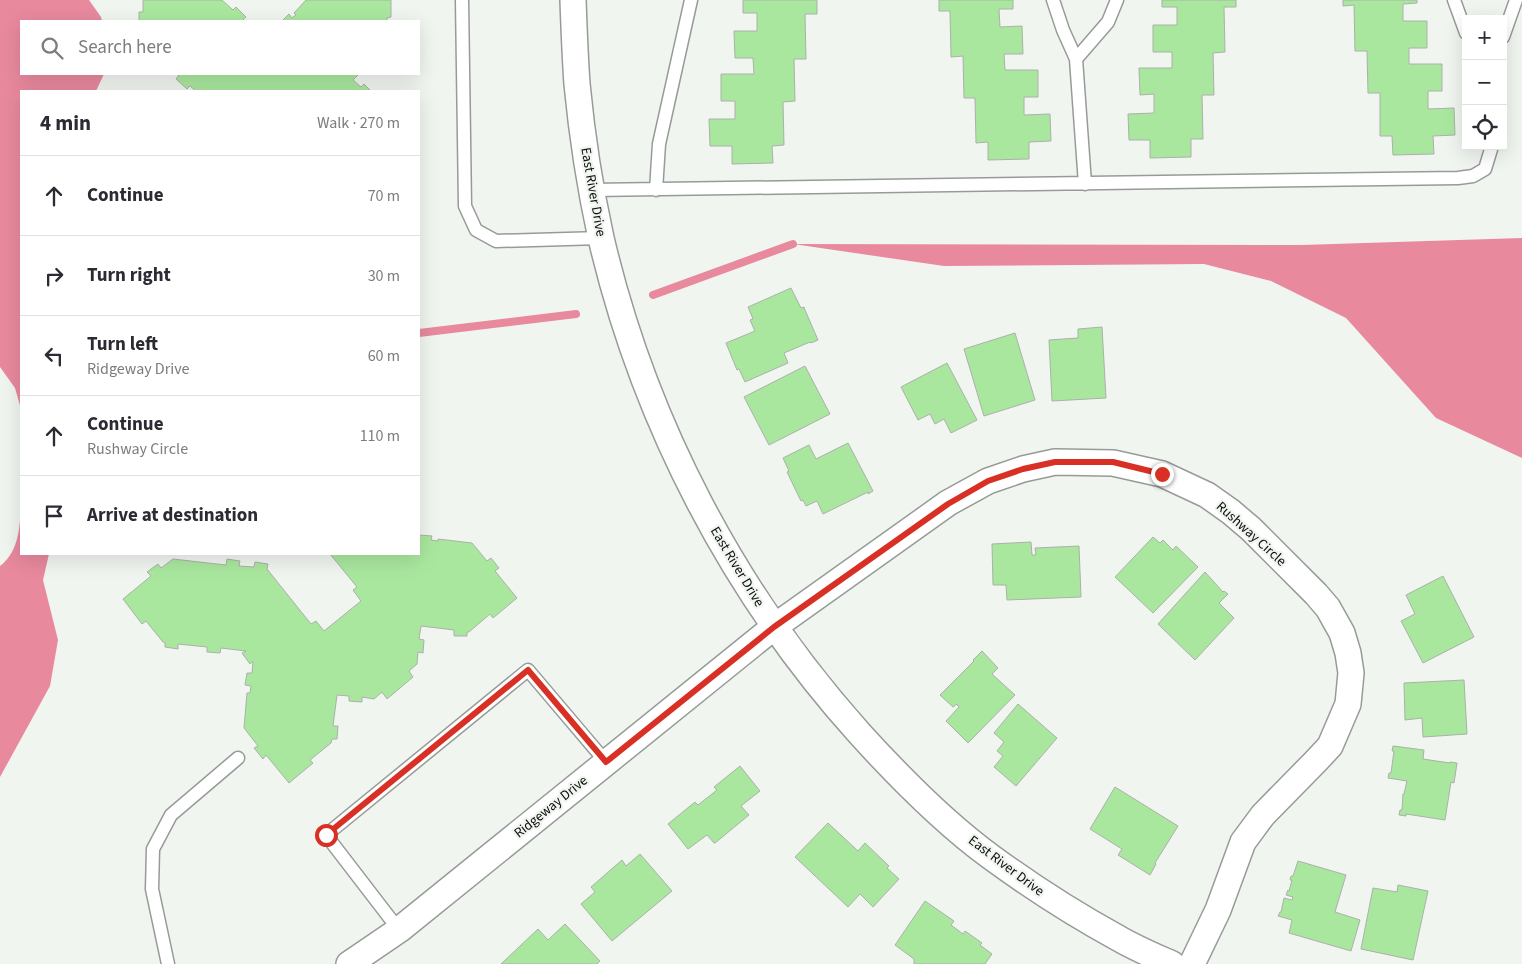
<!DOCTYPE html>
<meta charset="utf-8">
<style>
:root{--surface:#fff;--page:#f2f2f3;--text:#2b2b33;--muted:#7c7c81;--line:#e1e1e2}
body{margin:0;font-family:"Source Sans 3",sans-serif;background:var(--page);color:var(--text)}
.controls{position:absolute;right:15px;top:15px;display:grid;overflow:hidden;border-radius:0px;box-shadow:0 5px 20px #0002}
.controls button{width:45px;height:45px;display:grid;place-items:center;padding:0;border:0;border-bottom:1px solid var(--line);background:var(--surface);color:var(--text);font:25px sans-serif}
.stop{position:absolute;width:15px;height:15px;margin:-11px;border:4px solid #d93025;border-radius:50%;background:#fff}
.stop.end{background:#d93025;border-color:#fff;box-shadow:0 1px 5px #0008}
.list{margin:0;padding:0;list-style:none}
h2{display:flex;justify-content:space-between;align-items:center;height:65px;margin:0;padding:0 20px;font-size:21px}
h2 small{font-size:16px;font-weight:400;color:var(--muted)}
.list li{display:grid;grid-template-columns:32px 1fr auto;gap:15px;align-items:center;box-sizing:border-box;height:80px;padding:0 20px;border-top:1px solid var(--line)}
.list b{display:block;font-size:19px;white-space:nowrap}
.list p{margin:0;font-size:16px;white-space:nowrap;color:var(--muted)}
.list em{font-size:16px;font-style:normal;color:var(--muted)}
.icon{flex:none;width:28px;height:28px;fill:none;stroke:currentColor;stroke-width:2;stroke-linecap:round;stroke-linejoin:round}
.map{position:relative;flex:none;width:1522px;height:964px;overflow:hidden}
.search{position:absolute;background:var(--surface);box-shadow:0 5px 20px #0002;left:20px;top:20px;width:400px;height:55px;display:flex;align-items:center;gap:12px;box-sizing:border-box;padding:0 18px;border-radius:0px;color:var(--muted);font-size:19px}
.panel{position:absolute;background:var(--surface);box-shadow:0 5px 20px #0002;left:20px;top:90px;width:400px;height:465px;border-radius:0px}
.map>svg:first-child{display:block}
</style>
<div class="map">
<svg width="1522" height="964" viewBox="0 0 1522 964">
<rect width="100%" height="100%" fill="#f1f5f0"/>
<path fill="#e8899e" d="M 0,0 L 89,0 L 101,17 L 102,21 L 21,21 L 21,74 L 104,74 L 96,91 L 21,91 L 21,409 L 15,388 L 0,367 Z
M 1522,238 L 1522,458 L 1436,418 L 1346,318 L 1271,281 L 1204,264 L 944,266 L 793,244 L 1302,245 Z
M 21,504 L 21,554 L 49,554 L 43,580 L 58,640 L 50,686 L 0,777 L 0,566 C 19,552 20,526 21,504 Z"/>
<g fill="none" stroke-linecap="round" stroke-linejoin="round">
<path stroke="#e8899e" stroke-width="8" d="M 653,295 L 793,244
M 419,333 L 576,314"/>
</g>
<path fill="#a9e79e" stroke="#acb0ab" d="M 143,0 L 222,0 L 233,10 L 236,7 L 246,17 L 243,20 L 244,21 L 139,21 L 139,12 L 143,12 Z
M 306,0 L 391,0 L 391,17 L 387,18 L 387,21 L 282,21 L 289,14 L 292,18 L 296,15 L 294,13 Z
M 743,0 L 817,0 L 817,14 L 805,14 L 806,59 L 794,59 L 795,101 L 783,102 L 784,145 L 772,146 L 773,163 L 732,164 L 732,146 L 710,146 L 709,119 L 735,119 L 735,101 L 721,101 L 721,74 L 754,74 L 753,58 L 735,58 L 734,31 L 757,31 L 757,13 L 743,13 Z
M 939,0 L 1013,0 L 1013,9 L 999,9 L 1000,27 L 1022,26 L 1023,54 L 1004,54 L 1005,70 L 1038,70 L 1038,97 L 1024,97 L 1024,115 L 1050,114 L 1051,141 L 1029,142 L 1029,159 L 988,160 L 988,142 L 976,143 L 975,98 L 964,98 L 963,56 L 951,57 L 950,11 L 939,11 Z
M 1162,0 L 1236,0 L 1236,7 L 1224,7 L 1225,52 L 1213,53 L 1214,95 L 1202,95 L 1203,139 L 1191,139 L 1191,157 L 1150,158 L 1150,140 L 1129,140 L 1128,114 L 1154,113 L 1154,94 L 1140,95 L 1139,68 L 1172,68 L 1172,52 L 1153,52 L 1153,25 L 1177,25 L 1177,7 L 1162,7 Z
M 1343,0 L 1417,0 L 1417,3 L 1403,4 L 1403,21 L 1427,21 L 1427,48 L 1409,48 L 1409,64 L 1442,64 L 1442,91 L 1428,91 L 1428,109 L 1454,108 L 1455,135 L 1433,136 L 1434,154 L 1393,155 L 1392,136 L 1380,136 L 1380,93 L 1368,93 L 1367,51 L 1355,51 L 1354,5 L 1343,6 Z
M 178,74 L 359,74 L 353,80 L 361,87 L 364,84 L 371,91 L 196,91 L 190,86 L 187,89 L 176,79 L 179,75 Z
M 791,288 L 801,308 L 804,307 L 805,310 L 818,340 L 811,343 L 810,342 L 784,353 L 788,363 L 745,382 L 739,369 L 737,370 L 726,343 L 755,331 L 750,320 L 753,319 L 748,307 Z
M 1102,327 L 1106,398 L 1052,401 L 1049,340 L 1078,338 L 1078,329 Z
M 1015,333 L 1035,400 L 984,416 L 964,349 Z
M 947,363 L 977,420 L 951,433 L 944,419 L 935,424 L 930,414 L 918,420 L 901,387 Z
M 805,366 L 830,414 L 769,445 L 744,397 Z
M 848,443 L 873,491 L 868,494 L 868,492 L 823,514 L 817,501 L 806,506 L 803,500 L 801,501 L 799,497 L 787,472 L 789,471 L 783,458 L 809,445 L 816,459 Z
M 419,535 L 432,536 L 431,540 L 438,541 L 438,539 L 472,543 L 487,561 L 491,558 L 499,568 L 495,571 L 517,598 L 493,618 L 490,614 L 469,632 L 467,632 L 467,636 L 454,636 L 454,630 L 421,626 L 419,639 L 424,640 L 423,653 L 418,652 L 417,664 L 409,671 L 413,677 L 387,699 L 382,692 L 374,699 L 362,697 L 362,702 L 349,701 L 349,696 L 337,695 L 333,726 L 338,726 L 337,739 L 332,739 L 331,743 L 310,760 L 313,763 L 289,783 L 266,755 L 263,759 L 254,748 L 258,746 L 244,728 L 247,693 L 250,693 L 251,686 L 245,685 L 247,673 L 252,673 L 253,661 L 250,664 L 242,653 L 246,651 L 221,648 L 220,653 L 207,652 L 207,647 L 178,644 L 178,649 L 165,647 L 165,642 L 163,642 L 146,621 L 142,624 L 123,599 L 151,576 L 147,572 L 158,564 L 161,568 L 173,559 L 226,565 L 227,559 L 240,561 L 239,566 L 254,567 L 255,562 L 268,564 L 267,569 L 311,624 L 316,621 L 324,631 L 361,601 L 353,590 L 357,587 L 330,554 L 419,554 Z
M 1153,537 L 1160,543 L 1163,540 L 1173,550 L 1176,546 L 1198,567 L 1153,613 L 1115,577 Z
M 1031,542 L 1032,555 L 1036,555 L 1035,548 L 1079,546 L 1081,597 L 1007,600 L 1006,585 L 993,585 L 992,544 Z
M 1205,572 L 1223,592 L 1224,591 L 1228,594 L 1219,603 L 1234,618 L 1195,660 L 1158,624 Z
M 1443,576 L 1474,637 L 1423,663 L 1401,621 L 1415,614 L 1406,595 Z
M 982,651 L 998,668 L 992,674 L 1015,695 L 968,743 L 946,721 L 959,707 L 957,704 L 953,707 L 940,695 L 974,661 L 973,660 Z
M 1464,680 L 1467,734 L 1423,737 L 1422,718 L 1405,720 L 1404,683 Z
M 1018,704 L 1057,738 L 1016,786 L 994,767 L 1003,756 L 997,751 L 1004,742 L 994,733 Z
M 1393,746 L 1424,750 L 1423,759 L 1450,763 L 1450,762 L 1457,763 L 1454,783 L 1451,782 L 1445,820 L 1406,814 L 1406,816 L 1399,815 L 1400,810 L 1402,810 L 1403,794 L 1404,794 L 1407,781 L 1388,778 L 1389,773 L 1391,773 L 1394,751 L 1392,751 Z
M 740,766 L 760,791 L 741,806 L 749,815 L 715,843 L 714,843 L 707,835 L 688,849 L 668,824 L 695,802 L 698,805 L 717,790 L 714,787 Z
M 1115,787 L 1178,826 L 1155,863 L 1156,864 L 1150,875 L 1118,855 L 1122,849 L 1090,829 Z
M 828,823 L 858,851 L 865,843 L 889,866 L 887,868 L 899,879 L 873,907 L 860,894 L 848,907 L 795,857 Z
M 640,854 L 672,891 L 612,941 L 581,904 L 595,892 L 591,887 L 622,860 L 626,866 Z
M 1298,861 L 1346,875 L 1335,912 L 1360,920 L 1351,951 L 1289,933 L 1292,920 L 1278,916 L 1280,912 L 1281,912 L 1284,898 L 1292,900 L 1293,897 L 1286,895 L 1288,890 L 1289,891 L 1292,880 L 1290,880 L 1291,876 L 1293,876 Z
M 1398,885 L 1428,891 L 1413,960 L 1361,949 L 1373,888 L 1397,892 Z
M 925,901 L 954,921 L 951,925 L 963,934 L 965,931 L 982,943 L 980,945 L 992,954 L 985,964 L 914,964 L 914,959 L 895,945 Z
M 565,924 L 600,961 L 597,964 L 501,964 L 538,929 L 548,940 Z"/>
<g fill="none" stroke-linecap="round" stroke-linejoin="round">
<g stroke="#979b97" stroke-width="15">
<path id="lane" d="M 462,0 L 465,206 L 476,230 L 496,241 L 601,238
M 1053,0 L 1063,30 L 1076,59 L 1085,184
M 1454,0 L 1466,33
M 1503,37 L 1516,0
M 1076,59 L 1108,22 L 1117,0
M 592,190 L 1458,178 L 1473,176 L 1485,169 L 1492,146
M 656,190 L 659,144 L 691,0
M 399,930 L 326,835 L 528,670 L 606,762
M 168,964 L 152,889 L 153,849 L 171,815 L 238,758"/>
</g>
<g stroke="#979b97" stroke-width="28">
<path id="street" d="M 573,0 C 574,28 575,56 577,84 C 582,136 590,188 601,238 C 644,422 734,594 860,734 C 900,778 943,822 991,857 C 1032,887 1074,914 1118,938 C 1135,948 1154,956 1172,964
M 349,964 L 399,930 L 774,627 L 948,503 L 988,481 L 1023,469 L 1055,462 L 1113,463 L 1162,474 L 1207,495 L 1231,512 L 1251,529 L 1316,594 L 1328,608 L 1342,633 L 1348,653 L 1351,673 L 1348,704 L 1330,746 L 1316,761 L 1263,815 L 1243,842 L 1218,910 L 1192,964"/>
</g>
<use href="#lane" stroke="#fff" stroke-width="12"/>
<use href="#street" stroke="#fff" stroke-width="25"/>
</g>
<g fill="none" stroke-linecap="round" stroke-linejoin="round">
<path stroke="#d93025" stroke-width="6" d="M 326,835 L 528,670 L 606,762 L 774,627 L 948,504 L 988,481 L 1023,469 L 1055,462 L 1113,462 L 1162,474"/>
</g>
<g text-anchor="middle" dominant-baseline="central" stroke-width="4.5" stroke-linejoin="round" paint-order="stroke">
<g font-size="14" fill="#0c0e0c" stroke="#f1f5f0">
<text transform="translate(593 192) rotate(80)">East River Drive</text>
<text transform="translate(1251 534) rotate(42)">Rushway Circle</text>
<text transform="translate(737 567) rotate(59)">East River Drive</text>
<text transform="translate(551 807) rotate(-39)">Ridgeway Drive</text>
<text transform="translate(1006 866) rotate(37)">East River Drive</text>
</g>
</g>
</svg>
<div class="controls">
<button>+</button>
<button>−</button>
<button><svg class="icon" aria-label="locate" viewBox="0 0 24 24"><circle cx="12" cy="12" r="6"/><path d="M12 2v4M12 18v4M2 12h4M18 12h4"/></svg></button>
</div>
<div class="stop" style="left:326px;top:835px"></div>
<div class="stop end" style="left:1162px;top:474px"></div>
<div class="search"><svg class="icon" aria-label="search" viewBox="0 0 24 24"><circle cx="10" cy="10" r="6"/><path d="M15 15l6 6"/></svg>Search here</div>
<section class="panel">
<h2>4 min<small>Walk · 270 m</small></h2>
<ul class="list">
<li><svg class="icon" aria-label="ahead" viewBox="0 0 24 24"><path d="M12 20V5M6 11l6-6 6 6"/></svg><div><b>Continue</b></div><em>70 m</em></li>
<li><svg class="icon" aria-label="right" viewBox="0 0 24 24"><path d="M7 20v-9h11M14 6l5 5-5 5"/></svg><div><b>Turn right</b></div><em>30 m</em></li>
<li><svg class="icon" aria-label="left" viewBox="0 0 24 24"><path d="M17 20v-9H6M10 6l-5 5 5 5"/></svg><div><b>Turn left</b><p>Ridgeway Drive</p></div><em>60 m</em></li>
<li><svg class="icon" aria-label="ahead" viewBox="0 0 24 24"><path d="M12 20V5M6 11l6-6 6 6"/></svg><div><b>Continue</b><p>Rushway Circle</p></div><em>110 m</em></li>
<li><svg class="icon" aria-label="arrive" viewBox="0 0 24 24"><path d="M6 21V4h12l-3 4 3 4H6"/></svg><div><b>Arrive at destination</b></div></li>
</ul>
</section>
</div>
